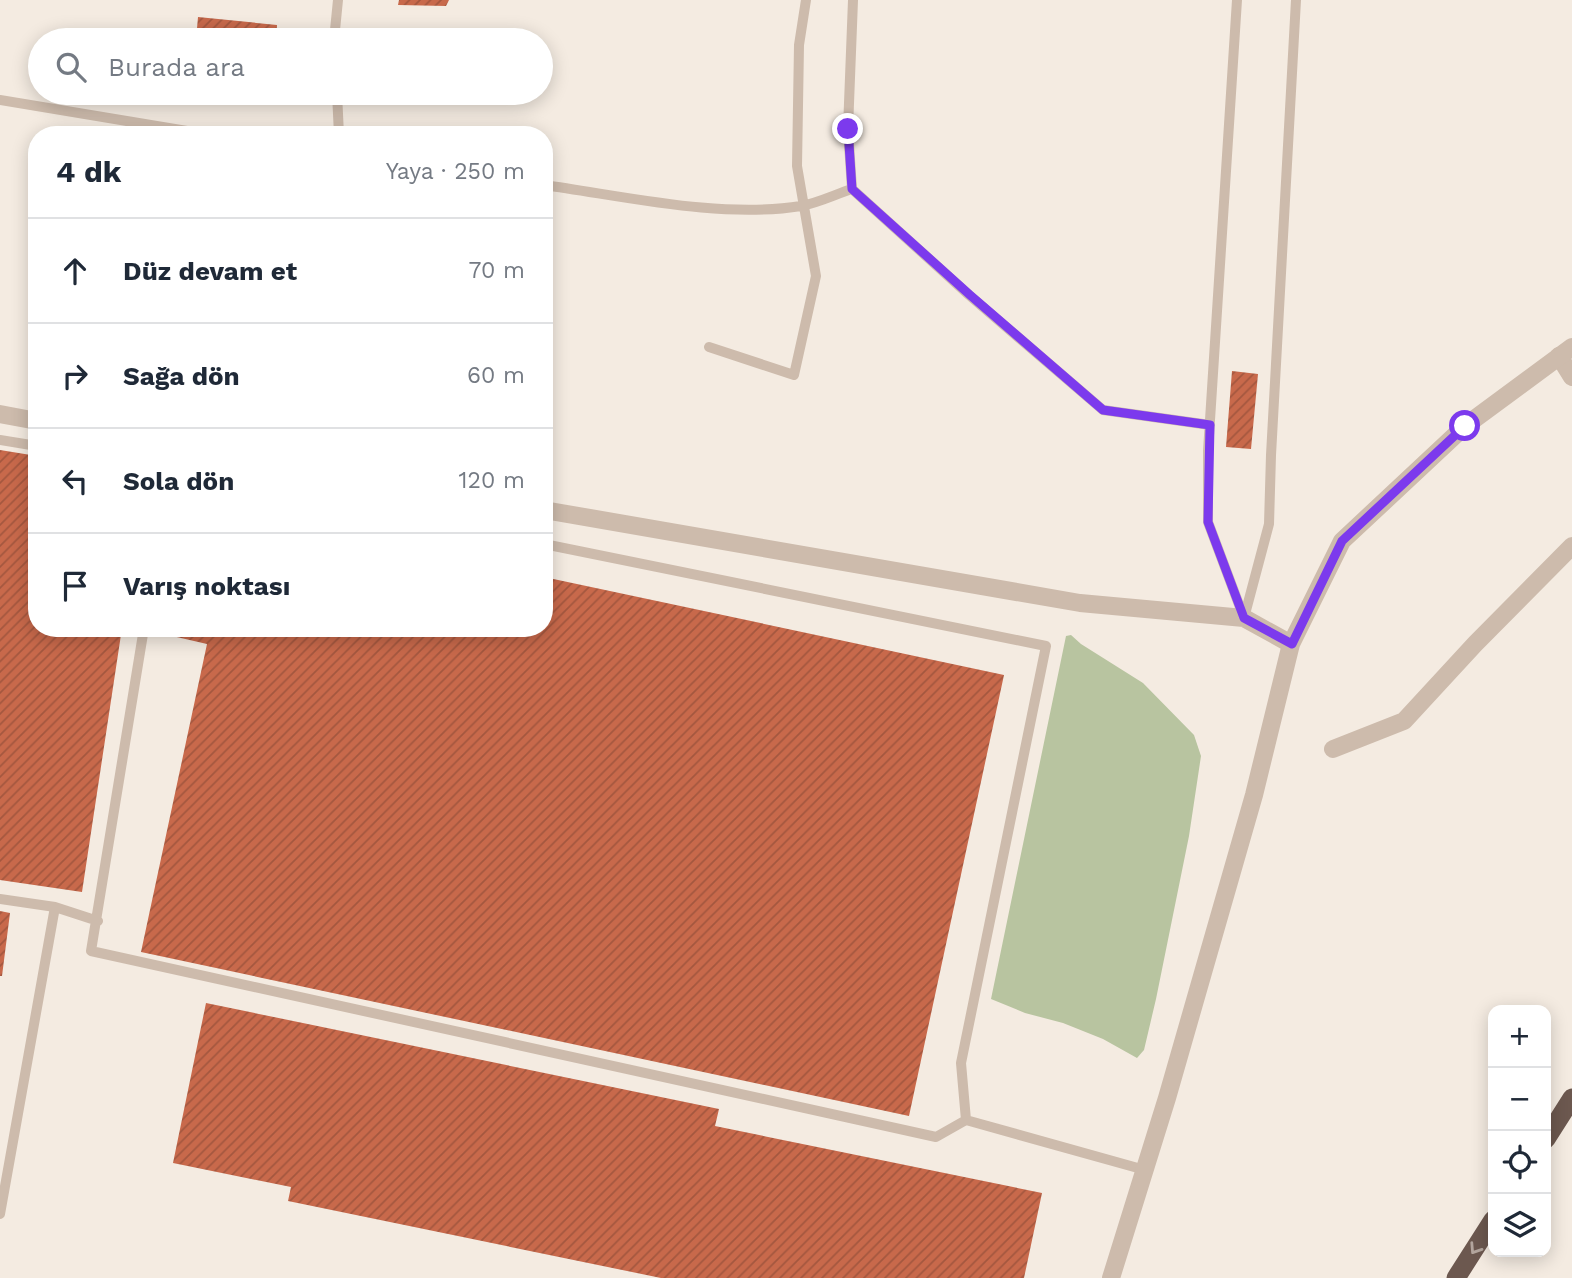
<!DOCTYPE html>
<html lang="tr">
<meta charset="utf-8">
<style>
:root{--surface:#fff;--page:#f6f6f7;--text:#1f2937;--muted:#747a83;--line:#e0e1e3}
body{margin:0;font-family:"Work Sans",sans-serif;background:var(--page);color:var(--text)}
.controls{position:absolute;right:21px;bottom:21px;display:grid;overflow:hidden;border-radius:14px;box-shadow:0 4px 18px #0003}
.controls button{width:63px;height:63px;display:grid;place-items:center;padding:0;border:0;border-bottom:2px solid var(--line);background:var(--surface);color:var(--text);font:35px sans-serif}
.stop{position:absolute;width:21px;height:21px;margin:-16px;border:5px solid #7c3aed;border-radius:50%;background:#fff}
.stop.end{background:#7c3aed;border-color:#fff;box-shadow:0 2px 7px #0008}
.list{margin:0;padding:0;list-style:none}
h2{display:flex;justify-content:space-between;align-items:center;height:91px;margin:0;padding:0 28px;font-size:30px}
h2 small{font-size:23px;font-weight:400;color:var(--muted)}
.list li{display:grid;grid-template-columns:46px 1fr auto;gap:21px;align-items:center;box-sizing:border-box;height:105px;padding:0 28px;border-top:2px solid var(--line)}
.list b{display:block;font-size:26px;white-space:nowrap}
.list em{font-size:23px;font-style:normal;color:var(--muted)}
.icon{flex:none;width:38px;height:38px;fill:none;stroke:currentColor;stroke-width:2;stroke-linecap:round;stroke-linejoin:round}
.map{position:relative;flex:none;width:1572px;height:1278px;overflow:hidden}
.search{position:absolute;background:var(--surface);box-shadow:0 4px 18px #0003;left:28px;top:28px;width:525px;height:77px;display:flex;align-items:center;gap:18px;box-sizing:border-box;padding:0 24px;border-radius:38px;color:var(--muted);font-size:26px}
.panel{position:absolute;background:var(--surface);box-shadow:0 4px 18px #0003;left:28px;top:126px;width:525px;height:511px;border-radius:28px}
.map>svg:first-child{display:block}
</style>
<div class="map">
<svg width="1572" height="1278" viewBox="0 0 1572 1278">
<defs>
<pattern id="building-hatch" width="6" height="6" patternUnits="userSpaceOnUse" patternTransform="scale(1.75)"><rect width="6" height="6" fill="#c8694b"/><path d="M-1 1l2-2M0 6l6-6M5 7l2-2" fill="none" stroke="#a4573f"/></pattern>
</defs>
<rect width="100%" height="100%" fill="#f4ebe1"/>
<path fill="#b8c4a0" d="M 1071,635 L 1081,644 L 1143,683 L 1194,735 L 1201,756 L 1189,836 L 1156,999 L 1144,1050 L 1137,1058 L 1103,1039 L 1063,1023 L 1025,1013 L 991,999 L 1066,636 Z"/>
<path fill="url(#building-hatch)" d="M 399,0 L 449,0 L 446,6 L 398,5 Z
M 198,17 L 277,25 L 276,40 L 196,40 Z
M 1232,371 L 1258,374 L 1251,449 L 1226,447 Z
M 0,450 L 37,456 L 37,628 L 122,628 L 82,892 L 0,880 Z
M 544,577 L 1004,675 L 909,1116 L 141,952 L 207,644 L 155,632 L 156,628 L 544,628 Z
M 0,911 L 10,913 L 2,976 L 0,976 Z
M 206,1003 L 719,1109 L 715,1126 L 1042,1193 L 1024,1278 L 661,1278 L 288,1201 L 291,1187 L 173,1163 Z"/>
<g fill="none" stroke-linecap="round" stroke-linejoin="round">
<path stroke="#cdbbac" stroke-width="10" d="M 853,0 L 848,129 L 852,189 L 969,295 L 1103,410 L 1210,425
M 1237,0 L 1208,451 L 1208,522 L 1244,618
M 334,40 L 338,0
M 337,93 L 339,135
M 0,100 L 211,135
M 544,185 C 624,196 721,219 801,206 C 818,203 836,194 852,189
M 709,347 L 794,375 L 816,276 L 797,166 L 799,45 L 806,0
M 0,440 L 37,446
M 544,544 L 1046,646 L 961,1063 L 966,1120
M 1244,618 L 1269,524 L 1271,455 L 1296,0
M 144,628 L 91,951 L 936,1137 L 966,1120 L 1145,1170
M 0,899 L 55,907 L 98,921
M 0,1214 L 55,907"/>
<path stroke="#cdbbac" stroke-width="18" d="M 1559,356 L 1572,377
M 1333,749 L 1404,721 L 1475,644 L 1572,546"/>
<path stroke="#cdbbac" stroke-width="18" d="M 0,414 L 37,421
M 544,510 L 1080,603 L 1244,618 L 1291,644
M 1111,1278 L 1167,1098 L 1254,795 L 1291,644 L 1342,541 L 1465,426 L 1572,347"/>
<path stroke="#6c584f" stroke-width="19" d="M 1546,1139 L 1572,1098
M 1456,1278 L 1493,1220"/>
</g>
<defs><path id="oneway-chevron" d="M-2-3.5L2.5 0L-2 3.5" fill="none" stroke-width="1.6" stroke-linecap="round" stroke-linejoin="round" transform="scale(1.75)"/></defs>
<use stroke="#b4a69e" href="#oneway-chevron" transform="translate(1475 1249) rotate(123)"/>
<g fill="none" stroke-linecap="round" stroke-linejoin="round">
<path stroke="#7c3aed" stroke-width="9" d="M 848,129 L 852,189 L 970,295 L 1103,410 L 1210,425 L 1208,522 L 1244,618 L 1292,644 L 1342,541 L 1465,426"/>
</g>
</svg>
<div class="controls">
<button>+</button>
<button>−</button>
<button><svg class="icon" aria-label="locate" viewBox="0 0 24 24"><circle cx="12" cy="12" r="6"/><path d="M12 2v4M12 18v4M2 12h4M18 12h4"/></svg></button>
<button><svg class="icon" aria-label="layers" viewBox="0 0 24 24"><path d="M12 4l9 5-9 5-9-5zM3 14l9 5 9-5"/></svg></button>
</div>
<div class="stop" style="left:1465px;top:426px"></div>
<div class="stop end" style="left:848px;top:129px"></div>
<div class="search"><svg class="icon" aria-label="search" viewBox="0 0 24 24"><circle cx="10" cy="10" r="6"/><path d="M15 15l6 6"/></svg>Burada ara</div>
<section class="panel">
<h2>4 dk<small>Yaya · 250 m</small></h2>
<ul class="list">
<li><svg class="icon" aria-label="ahead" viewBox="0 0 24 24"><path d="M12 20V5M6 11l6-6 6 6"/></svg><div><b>Düz devam et</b></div><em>70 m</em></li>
<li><svg class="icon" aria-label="right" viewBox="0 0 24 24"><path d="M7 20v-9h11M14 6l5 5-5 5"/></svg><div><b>Sağa dön</b></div><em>60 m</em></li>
<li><svg class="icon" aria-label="left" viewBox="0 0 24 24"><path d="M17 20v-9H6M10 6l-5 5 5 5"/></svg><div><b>Sola dön</b></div><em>120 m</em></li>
<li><svg class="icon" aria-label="arrive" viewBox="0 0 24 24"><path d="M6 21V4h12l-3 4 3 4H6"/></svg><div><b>Varış noktası</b></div></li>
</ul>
</section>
</div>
